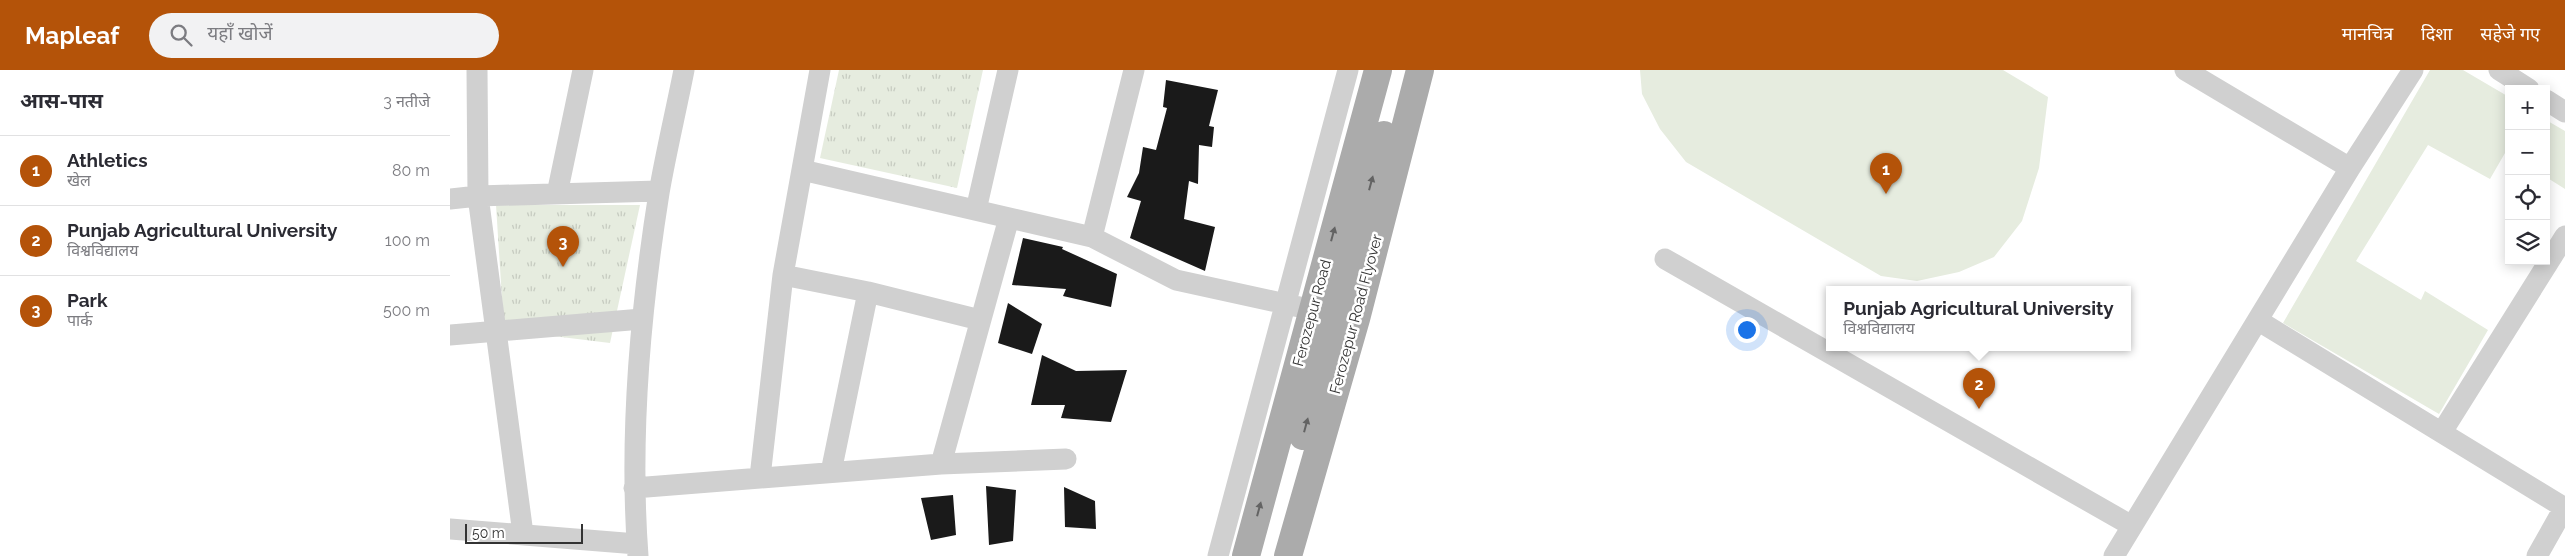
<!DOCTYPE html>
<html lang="hi">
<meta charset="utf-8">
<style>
:root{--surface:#fff;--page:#f2f2f3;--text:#2b2b33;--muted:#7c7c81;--line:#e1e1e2;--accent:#b45309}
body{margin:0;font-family:Raleway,"Noto Sans Devanagari",sans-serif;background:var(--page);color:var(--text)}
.controls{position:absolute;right:15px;top:15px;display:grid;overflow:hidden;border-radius:0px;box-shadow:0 2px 12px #0003}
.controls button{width:45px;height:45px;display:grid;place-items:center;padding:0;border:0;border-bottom:1px solid var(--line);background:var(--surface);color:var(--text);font:25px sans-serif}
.scale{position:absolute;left:15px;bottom:12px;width:118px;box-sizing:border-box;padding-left:5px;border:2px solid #333;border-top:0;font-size:14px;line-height:18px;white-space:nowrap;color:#333;-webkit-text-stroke:4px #fff;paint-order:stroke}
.you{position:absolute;left:1296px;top:259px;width:18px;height:18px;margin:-12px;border:4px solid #fff;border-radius:50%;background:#1a73e8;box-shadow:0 0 0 8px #1a73e833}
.badge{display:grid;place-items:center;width:32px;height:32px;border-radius:50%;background:var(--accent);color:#fff;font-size:16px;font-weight:700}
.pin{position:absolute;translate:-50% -41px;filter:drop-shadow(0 1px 2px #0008)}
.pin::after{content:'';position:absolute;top:26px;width:18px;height:15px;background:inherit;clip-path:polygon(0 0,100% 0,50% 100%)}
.popup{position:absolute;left:1376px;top:216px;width:305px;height:65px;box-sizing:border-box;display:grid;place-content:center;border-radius:0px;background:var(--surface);filter:drop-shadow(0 1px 4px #0005);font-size:16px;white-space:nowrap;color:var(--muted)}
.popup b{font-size:19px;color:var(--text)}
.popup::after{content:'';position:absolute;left:50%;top:100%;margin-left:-10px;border:10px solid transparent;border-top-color:var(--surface)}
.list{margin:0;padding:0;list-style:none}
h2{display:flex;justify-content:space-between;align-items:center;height:65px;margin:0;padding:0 20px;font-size:21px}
h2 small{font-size:16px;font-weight:400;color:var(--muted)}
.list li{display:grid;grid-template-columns:32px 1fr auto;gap:15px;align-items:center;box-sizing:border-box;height:70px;padding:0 20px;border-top:1px solid var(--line)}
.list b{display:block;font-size:19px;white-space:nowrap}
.list p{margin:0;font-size:16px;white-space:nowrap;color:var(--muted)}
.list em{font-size:16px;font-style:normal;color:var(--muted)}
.icon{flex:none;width:28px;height:28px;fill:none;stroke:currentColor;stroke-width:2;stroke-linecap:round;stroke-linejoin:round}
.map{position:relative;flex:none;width:2115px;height:486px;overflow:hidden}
header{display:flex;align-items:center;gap:30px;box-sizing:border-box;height:70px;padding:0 25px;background:var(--accent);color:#fff}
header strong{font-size:24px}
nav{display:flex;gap:28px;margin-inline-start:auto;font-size:18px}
.search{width:350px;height:45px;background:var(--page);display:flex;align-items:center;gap:12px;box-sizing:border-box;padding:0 18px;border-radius:28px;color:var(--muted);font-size:19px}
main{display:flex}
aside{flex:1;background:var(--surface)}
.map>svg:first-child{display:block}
</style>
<header>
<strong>Mapleaf</strong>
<div class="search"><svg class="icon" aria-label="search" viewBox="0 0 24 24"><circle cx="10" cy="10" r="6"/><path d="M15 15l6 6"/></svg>यहाँ खोजें</div>
<nav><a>मानचित्र</a><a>दिशा</a><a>सहेजे गए</a></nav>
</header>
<main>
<aside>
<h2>आस-पास<small>3 नतीजे</small></h2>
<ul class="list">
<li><span class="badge">1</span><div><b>Athletics</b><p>खेल</p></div><em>80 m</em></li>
<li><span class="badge">2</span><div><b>Punjab Agricultural University</b><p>विश्वविद्यालय</p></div><em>100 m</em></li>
<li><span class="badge">3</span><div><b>Park</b><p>पार्क</p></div><em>500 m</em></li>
</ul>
</aside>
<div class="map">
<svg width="2115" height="486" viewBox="0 0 2115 486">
<defs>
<pattern id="park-tufts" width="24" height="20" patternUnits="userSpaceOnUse" patternTransform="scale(1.25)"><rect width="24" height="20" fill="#e6ecdf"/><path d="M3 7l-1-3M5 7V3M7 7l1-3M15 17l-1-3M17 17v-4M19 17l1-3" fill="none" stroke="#c6cbc0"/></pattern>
</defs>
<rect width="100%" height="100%" fill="#fff"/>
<path fill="url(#park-tufts)" d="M 389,0 L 533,0 L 507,118 L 370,88 Z
M 46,135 L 190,135 L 160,273 L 54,260 Z"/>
<path fill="#e6ecdf" d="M 1190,0 L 1553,0 L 1598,27 L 1589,98 L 1572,151 L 1544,187 L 1509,202 L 1467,211 L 1431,206 L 1236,92 L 1210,59 L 1192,24 Z
M 1980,0 L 2013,0 L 2059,27 L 2059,85 L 2055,83 L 2040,109 L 1978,75 L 1906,191 L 1971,230 L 1975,221 L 2038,260 L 1989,344 L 1833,253 Z
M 2096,50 L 2115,61 L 2115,119 L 2096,107 Z"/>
<path fill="#1a1a1a" d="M 716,10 L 768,20 L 759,56 L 764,57 L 762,77 L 749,75 L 748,114 L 739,111 L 734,149 L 765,157 L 755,201 L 680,168 L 691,131 L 677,127 L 689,103 L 693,77 L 706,80 L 717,38 L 713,37 Z
M 573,168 L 613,177 L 612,179 L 667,204 L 661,237 L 613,226 L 616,219 L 562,215 Z
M 558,233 L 592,254 L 582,284 L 548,273 Z
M 592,285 L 626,301 L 677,300 L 661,352 L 611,348 L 615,335 L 581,335 Z
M 536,416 L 566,420 L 563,471 L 539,475 Z
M 614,417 L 645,431 L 646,459 L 615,457 Z
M 503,425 L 506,465 L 481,470 L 471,428 Z"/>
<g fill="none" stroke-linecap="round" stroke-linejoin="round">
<path stroke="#d0d0d0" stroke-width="21" d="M 27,0 L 28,126 L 73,464
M 1735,0 L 1900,98
M 2049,0 L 2079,19
M 2096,30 L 2115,42
M 352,100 L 642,167 L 726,210 L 863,240
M 107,124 L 133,0
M 0,129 L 28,126 L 209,121
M 526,140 L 558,0
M 642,167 L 684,0
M 1215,189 L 1682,456
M 333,205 L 418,222 L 530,250
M 1809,251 L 2115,438
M 0,265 L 192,249
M 1992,362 L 2115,166
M 491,394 L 559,148
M 381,402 L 418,222
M 310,407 L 333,205 L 370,0
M 184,418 L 491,394 L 616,389
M 0,459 L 187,474
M 188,486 C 179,365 190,242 209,123 C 216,82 226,41 234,0
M 768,486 L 898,0
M 1664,486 L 1900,98 L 1963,0
M 2087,486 L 2114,438"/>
<path stroke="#ababab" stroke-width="28" d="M 853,366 L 934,65
M 796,486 L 928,0
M 838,486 L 906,249 L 970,0"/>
</g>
<defs><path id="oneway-solid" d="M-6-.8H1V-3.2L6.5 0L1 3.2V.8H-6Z" transform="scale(1.25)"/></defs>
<g fill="#636363">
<use href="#oneway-solid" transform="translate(921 113) rotate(-75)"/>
<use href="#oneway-solid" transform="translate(883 164) rotate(-75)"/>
<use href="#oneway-solid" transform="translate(856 355) rotate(-75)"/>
<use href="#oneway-solid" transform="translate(809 439) rotate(-75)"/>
</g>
<g text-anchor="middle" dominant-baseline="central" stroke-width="5" stroke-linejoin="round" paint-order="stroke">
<g font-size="15" fill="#333" stroke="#fff">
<text transform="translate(862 243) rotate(-75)">Ferozepur Road</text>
<text transform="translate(906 244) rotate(-75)">Ferozepur Road Flyover</text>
</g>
</g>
</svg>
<div class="controls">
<button>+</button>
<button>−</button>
<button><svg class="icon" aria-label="locate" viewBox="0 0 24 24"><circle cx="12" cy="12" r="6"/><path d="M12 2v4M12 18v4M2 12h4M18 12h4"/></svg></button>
<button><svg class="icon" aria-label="layers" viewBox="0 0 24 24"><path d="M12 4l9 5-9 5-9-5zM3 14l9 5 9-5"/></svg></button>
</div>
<div class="scale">50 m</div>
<div class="you"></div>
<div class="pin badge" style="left:1436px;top:124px">1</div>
<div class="pin badge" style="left:1529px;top:339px">2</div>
<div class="popup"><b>Punjab Agricultural University</b>विश्वविद्यालय</div>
<div class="pin badge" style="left:113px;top:197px">3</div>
</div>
</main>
